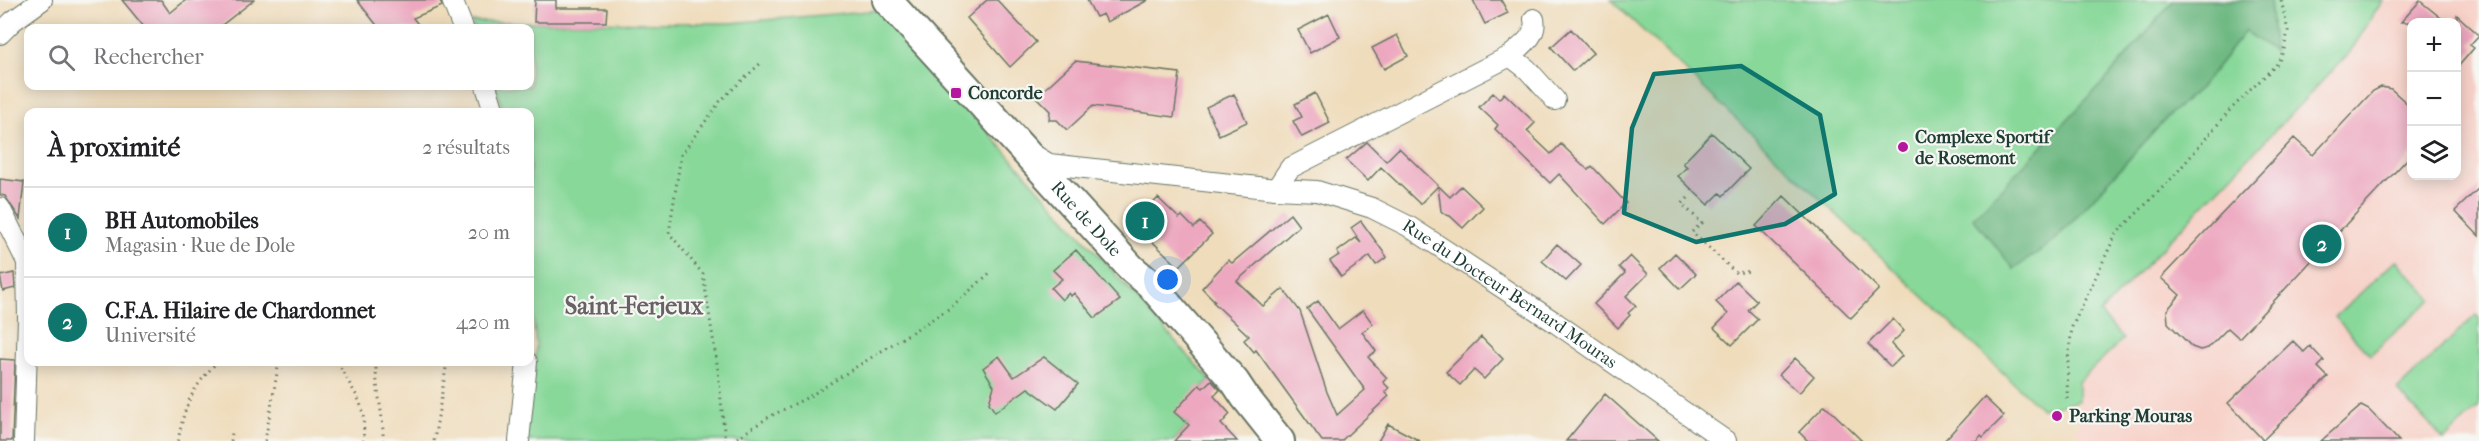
<!DOCTYPE html>
<html lang="fr">
<meta charset="utf-8">
<style>
:root{--surface:#fff;--page:#f6f6f6;--text:#202124;--muted:#757577;--line:#e0e0e0;--accent:#0f766e}
body{margin:0;font-family:"IM FELL French Canon",serif;background:var(--page);color:var(--text)}
.controls{position:absolute;right:18px;top:18px;display:grid;overflow:hidden;border-radius:12px;box-shadow:0 3px 15px #0003}
.controls button{width:54px;height:54px;display:grid;place-items:center;padding:0;border:0;border-bottom:2px solid var(--line);background:var(--surface);color:var(--text);font:30px sans-serif}
.you{position:absolute;left:1168px;top:280px;width:21px;height:21px;margin:-15px;border:4px solid #fff;border-radius:50%;background:#1a73e8;box-shadow:0 0 0 9px #1a73e833}
.badge{display:grid;place-items:center;width:39px;height:39px;border-radius:50%;background:var(--accent);color:#fff;font-size:20px;font-weight:700}
.pin{position:absolute;translate:-50% -50%;border:3px solid #fff;box-shadow:0 2px 6px #0006}
.list{margin:0;padding:0;list-style:none}
h2{display:flex;justify-content:space-between;align-items:center;height:78px;margin:0;padding:0 24px;font-size:26px}
h2 small{font-size:20px;font-weight:400;color:var(--muted)}
.list li{display:grid;grid-template-columns:39px 1fr auto;gap:18px;align-items:center;box-sizing:border-box;height:90px;padding:0 24px;border-top:2px solid var(--line)}
.list b{display:block;font-size:22px;white-space:nowrap}
.list p{margin:0;font-size:20px;white-space:nowrap;color:var(--muted)}
.list em{font-size:20px;font-style:normal;color:var(--muted)}
.icon{flex:none;width:33px;height:33px;fill:none;stroke:currentColor;stroke-width:2;stroke-linecap:round;stroke-linejoin:round}
.map{position:relative;flex:none;width:2479px;height:441px;overflow:hidden}
.search{position:absolute;background:var(--surface);box-shadow:0 3px 15px #0003;left:24px;top:24px;width:510px;height:66px;display:flex;align-items:center;gap:15px;box-sizing:border-box;padding:0 21px;border-radius:12px;color:var(--muted);font-size:22px}
.panel{position:absolute;background:var(--surface);box-shadow:0 3px 15px #0003;left:24px;top:108px;width:510px;height:258px;border-radius:12px}
.map>svg:first-child{display:block}
</style>
<div class="map">
<svg width="2479" height="441" viewBox="0 0 2479 441">
<rect width="100%" height="100%" fill="#f6f6f2"/>
<filter id="ink" filterUnits="userSpaceOnUse"><feTurbulence type="fractalNoise" baseFrequency=".0167" numOctaves="2"/><feDisplacementMap in="SourceGraphic" scale="12" xChannelSelector="R" yChannelSelector="G"/><feConvolveMatrix kernelMatrix="1 2 1 2 8 2 1 2 1" color-interpolation-filters="sRGB"/></filter>
<filter id="wash" filterUnits="userSpaceOnUse"><feTurbulence type="fractalNoise" baseFrequency=".008" numOctaves="4" result="noise"/><feDisplacementMap in="SourceGraphic" scale="24" xChannelSelector="R" yChannelSelector="G"/><feGaussianBlur stdDeviation="1.35" result="paint"/><feColorMatrix in="noise" values="0 0 0 0 0 0 0 0 0 0 0 0 0 0 0 0 0 1.4 0 .05"/><feComposite in="paint" operator="in"/></filter>
<g filter="url(#wash)">
<rect width="100%" height="100%" fill="#efdcbb"/>
<path fill="#f7d1c8" fill-rule="evenodd" d="M 2383,0 L 2479,0 L 2479,441 L 2085,441 L 2075,428 L 2079,424 L 2078,382 L 2123,339 L 2099,313 L 2350,52 ZM 2412,22 L 2456,22 L 2456,176 L 2412,176 Z"/>
<path fill="#87d899" stroke="#538a66" stroke-width="1.5" d="M 1611,0 L 2174,0 L 2110,75 L 2014,268 L 2054,241 L 2172,112 L 2200,88 L 2245,31 L 2274,51 L 2270,0 L 2383,0 L 2350,52 L 2100,313 L 2123,339 L 2078,382 L 2078,401 L 2041,409 Z
M 879,10 L 1210,380 L 1175,413 L 1189,425 L 1174,441 L 526,441 L 536,346 L 530,289 L 530,112 L 503,112 L 496,86 L 530,86 L 530,28 L 473,28 L 471,22 L 731,23 Z
M 2396,260 L 2432,299 L 2370,355 L 2335,317 Z
M 2476,315 L 2479,318 L 2479,407 L 2444,440 L 2397,390 Z"/>
<path fill="#6db881" stroke="#467a5a" stroke-width="1.5" d="M 2174,0 L 2270,0 L 2274,51 L 2245,31 L 2200,88 L 2172,112 L 2054,241 L 2014,269 L 1973,218 L 2110,75 Z"/>
<g id="blocks">
<path fill="#eda8c0" d="M 122,0 L 161,0 L 170,13 L 186,0 L 254,0 L 218,28 L 145,28 Z
M 357,0 L 440,0 L 442,6 L 413,18 L 421,28 L 379,28 Z
M 535,0 L 556,0 L 556,8 L 607,8 L 606,22 L 534,22 Z
M 987,0 L 997,0 L 1036,42 L 1010,67 L 967,18 Z
M 1087,0 L 1148,0 L 1107,22 L 1103,14 L 1096,17 Z
M 1473,0 L 1501,0 L 1508,13 L 1485,24 Z
M 2420,1 L 2446,22 L 2401,22 Z
M 1329,14 L 1340,37 L 1310,53 L 1298,30 Z
M 2457,15 L 2479,35 L 2470,45 L 2474,48 L 2457,68 Z
M 1571,29 L 1593,53 L 1573,71 L 1551,47 Z
M 1397,35 L 1408,56 L 1384,69 L 1372,48 Z
M 1075,61 L 1180,73 L 1174,117 L 1093,106 L 1067,130 L 1057,120 L 1049,120 L 1050,111 L 1036,97 Z
M 2381,87 L 2391,89 L 2412,108 L 2412,154 L 2239,338 L 2228,328 L 2208,348 L 2200,350 L 2192,347 L 2168,323 L 2167,310 L 2180,295 L 2161,278 L 2294,138 L 2313,155 L 2373,91 Z
M 1315,93 L 1330,123 L 1302,137 L 1293,121 L 1302,117 L 1295,104 Z
M 1493,93 L 1499,99 L 1504,93 L 1535,123 L 1527,131 L 1551,154 L 1561,144 L 1588,170 L 1592,166 L 1626,203 L 1605,224 L 1559,174 L 1550,183 L 1495,129 L 1498,125 L 1479,107 Z
M 1234,94 L 1247,122 L 1219,135 L 1206,107 Z
M 1712,133 L 1749,169 L 1723,196 L 1720,193 L 1708,205 L 1678,176 L 1687,167 L 1683,163 Z
M 1367,142 L 1386,161 L 1399,148 L 1450,197 L 1461,186 L 1483,207 L 1463,228 L 1450,216 L 1446,215 L 1441,211 L 1438,186 L 1420,204 L 1381,167 L 1368,181 L 1346,160 Z
M 0,179 L 24,182 L 20,219 L 5,196 L 0,195 Z
M 2479,188 L 2479,236 L 2455,211 Z
M 1784,196 L 1879,289 L 1851,318 L 1756,226 Z
M 1158,198 L 1179,218 L 1182,216 L 1194,228 L 1200,222 L 1212,234 L 1179,267 L 1137,227 L 1136,221 Z
M 1290,214 L 1299,226 L 1237,281 L 1263,306 L 1283,289 L 1300,311 L 1327,392 L 1337,415 L 1365,390 L 1307,309 L 1318,301 L 1338,329 L 1363,310 L 1373,324 L 1362,332 L 1376,351 L 1368,357 L 1387,378 L 1383,382 L 1389,388 L 1385,392 L 1389,396 L 1341,441 L 1322,441 L 1256,350 L 1254,352 L 1244,340 L 1249,336 L 1213,302 L 1215,301 L 1202,288 L 1228,260 L 1232,263 Z
M 1361,221 L 1387,257 L 1376,265 L 1370,256 L 1341,277 L 1330,261 L 1339,255 L 1337,252 L 1356,238 L 1361,243 L 1351,228 Z
M 1557,244 L 1581,265 L 1566,281 L 1542,261 Z
M 1076,250 L 1120,300 L 1095,318 L 1074,293 L 1071,296 L 1069,293 L 1062,300 L 1051,288 L 1062,279 L 1053,270 Z
M 1675,253 L 1696,274 L 1680,289 L 1660,268 Z
M 1630,256 L 1648,274 L 1626,296 L 1636,306 L 1628,313 L 1630,315 L 1618,328 L 1594,304 L 1625,273 L 1619,267 Z
M 14,273 L 15,288 L 3,291 L 0,276 Z
M 1736,281 L 1757,301 L 1748,310 L 1758,319 L 1732,345 L 1714,328 L 1728,314 L 1716,302 Z
M 1893,319 L 1904,331 L 1891,344 L 1902,356 L 1891,367 L 1868,344 Z
M 1481,337 L 1503,359 L 1484,379 L 1474,370 L 1460,385 L 1446,372 Z
M 2293,341 L 2304,352 L 2310,346 L 2324,361 L 2318,367 L 2328,377 L 2263,440 L 2228,403 Z
M 999,356 L 1014,377 L 1044,357 L 1078,384 L 1057,409 L 1028,388 L 995,412 L 989,403 L 994,386 L 983,368 Z
M 1795,358 L 1814,376 L 1799,393 L 1779,375 Z
M 0,359 L 15,360 L 12,441 L 0,441 Z
M 1211,380 L 1220,390 L 1214,396 L 1230,414 L 1221,424 L 1237,441 L 1174,441 L 1189,425 L 1174,412 L 1199,385 L 1203,388 Z
M 1605,394 L 1658,441 L 1566,441 Z
M 1984,397 L 2004,416 L 1983,437 L 1981,435 L 1976,441 L 1944,441 Z
M 1825,405 L 1862,441 L 1808,441 L 1799,432 Z
M 2361,406 L 2369,410 L 2399,441 L 2321,441 Z
M 1388,424 L 1420,441 L 1378,441 Z"/>
</g>
</g>
<g filter="url(#ink)">
<use href="#blocks" fill-opacity="0" stroke="#687563" stroke-width="1.5"/>
<g fill="none" stroke-linecap="round" stroke-linejoin="round">
<g stroke="#687563" stroke-width="22">
<g id="street">
<path d="M 452,0 L 463,28"/>
<path d="M 0,34 L 13,21 L 42,0"/>
<path d="M 1510,56 L 1527,69 L 1555,100"/>
<path d="M 486,86 L 494,112"/>
<path id="s1" d="M 1034,155 L 1049,164 L 1276,189 L 1317,191 L 1372,208 L 1408,226 L 1428,239 L 1556,323 L 1726,441"/>
<path d="M 1276,189 L 1290,168 L 1510,56 C 1521,46 1538,36 1534,19"/>
<path d="M 0,208 L 27,262 L 28,318 L 24,441"/>
<path d="M 519,441 L 527,362"/>
</g>
</g>
<g stroke="#687563" stroke-width="32">
<g id="secondary">
<path id="s2" d="M 887,0 L 1131,268 L 1150,284 L 1235,382 L 1245,397 L 1280,441"/>
</g>
</g>
<path stroke="#687563" stroke-width="3" stroke-dasharray="1.5 4.5" stroke-linecap="butt" d="M 1688,198 L 1682,204 L 1702,223 L 1692,232 L 1736,273 L 1751,271
M 338,362 C 354,397 367,398 363,441
M 376,362 C 375,388 384,414 383,441
M 2067,399 L 2068,360 L 2072,327 L 2116,234 L 2174,176 L 2229,111 L 2278,63 L 2284,49 L 2288,31 L 2281,0
M 178,441 C 185,403 191,390 217,362
M 231,441 L 232,432
M 265,441 L 279,362
M 434,441 L 447,362
M 725,441 L 718,370 L 703,274 L 669,233 L 681,155 L 721,100 L 763,61
M 732,441 L 769,417 L 810,396 L 950,308 L 991,272"/>
<use href="#street" stroke="#fff" stroke-width="20"/>
<use href="#secondary" stroke="#fff" stroke-width="28"/>
</g>
</g>
<path fill="#0f766e" fill-opacity="0.2" stroke="#0f766e" stroke-width="4.5" stroke-linejoin="round" d="M 1741,66 L 1820,115 L 1835,194 L 1785,224 L 1696,242 L 1624,213 L 1632,128 L 1654,74 Z"/>
<g fill="#b5179e" stroke="#f6f6f2" stroke-width="2">
<rect x="950" y="87" width="12" height="12" rx="3"/>
<circle cx="1903" cy="147" r="6"/>
<circle cx="2057" cy="416" r="6"/>
</g>
<g text-anchor="middle" dominant-baseline="central" stroke-width="4.5" stroke-linejoin="round" paint-order="stroke">
<g font-size="18" font-weight="bold" fill="#1f3d34" stroke="#f6f6f2" text-anchor="start">
<text x="968" y="93">Concorde</text>
<text x="1915" y="137">Complexe Sportif<tspan x="1915" dy="21">de Rosemont</tspan></text>
<text x="2069" y="416">Parking Mouras</text>
</g>
<g font-size="18" fill="#1f3d34" stroke="#f6f6f2">
<text stroke="none"><textPath href="#s2" startOffset="296">Rue de Dole</textPath></text>
<text stroke="none"><textPath href="#s1" startOffset="507">Rue du Docteur Bernard Mouras</textPath></text>
</g>
<g font-size="24" font-weight="bold" fill="#676265" stroke="#f6f6f2">
<text x="634" y="306">Saint-Ferjeux</text>
</g>
</g>
</svg>
<div class="controls">
<button>+</button>
<button>−</button>
<button><svg class="icon" aria-label="layers" viewBox="0 0 24 24"><path d="M12 4l9 5-9 5-9-5zM3 14l9 5 9-5"/></svg></button>
</div>
<div class="you"></div>
<div class="pin badge" style="left:1145px;top:221px">1</div>
<div class="pin badge" style="left:2322px;top:244px">2</div>
<div class="search"><svg class="icon" aria-label="search" viewBox="0 0 24 24"><circle cx="10" cy="10" r="6"/><path d="M15 15l6 6"/></svg>Rechercher</div>
<section class="panel">
<h2>À proximité<small>2 résultats</small></h2>
<ul class="list">
<li><span class="badge">1</span><div><b>BH Automobiles</b><p>Magasin · Rue de Dole</p></div><em>20 m</em></li>
<li><span class="badge">2</span><div><b>C.F.A. Hilaire de Chardonnet</b><p>Université</p></div><em>420 m</em></li>
</ul>
</section>
</div>
